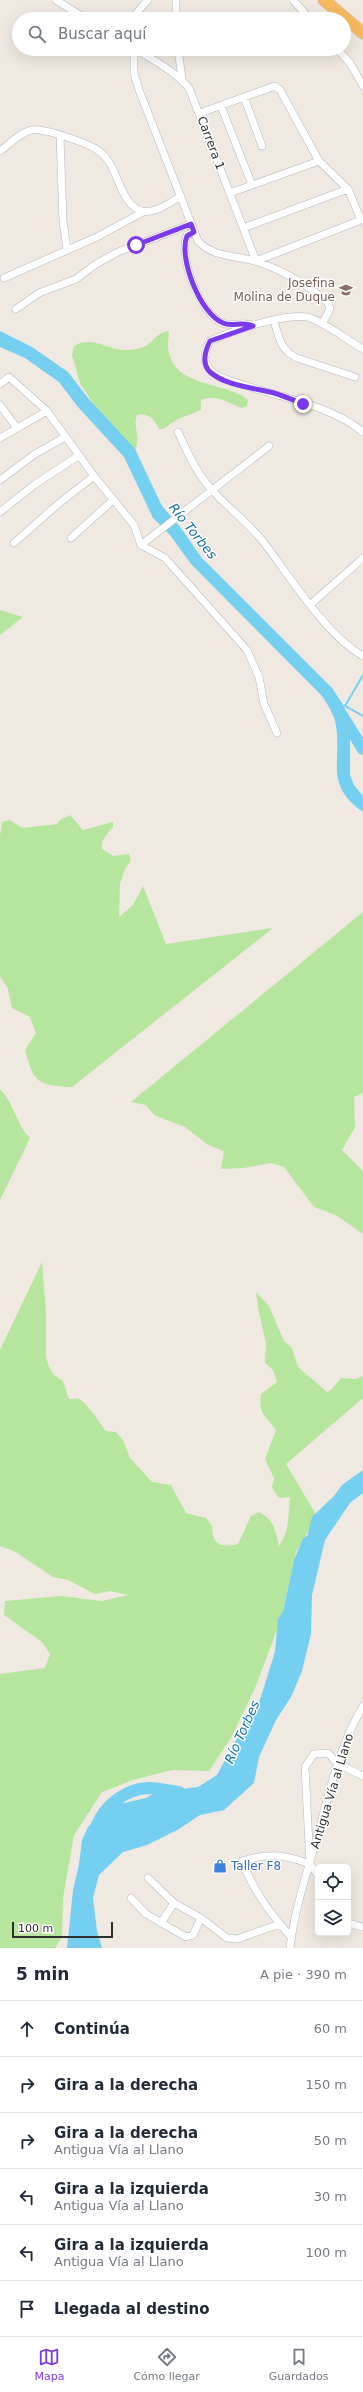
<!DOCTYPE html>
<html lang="es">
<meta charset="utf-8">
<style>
:root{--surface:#fff;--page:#f6f6f7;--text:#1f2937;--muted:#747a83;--line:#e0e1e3;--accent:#7c3aed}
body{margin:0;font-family:"DejaVu Sans",sans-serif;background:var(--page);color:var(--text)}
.controls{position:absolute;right:12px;bottom:12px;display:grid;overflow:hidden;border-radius:6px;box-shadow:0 4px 16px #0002}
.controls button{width:36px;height:36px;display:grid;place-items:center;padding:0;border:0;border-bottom:1px solid var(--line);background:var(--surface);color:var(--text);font:20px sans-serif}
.scale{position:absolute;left:12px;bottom:10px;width:101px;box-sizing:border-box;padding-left:4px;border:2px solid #2e2e2e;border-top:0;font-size:11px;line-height:14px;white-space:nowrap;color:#2e2e2e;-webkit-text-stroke:3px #fff;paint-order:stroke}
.stop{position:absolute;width:12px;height:12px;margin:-9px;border:3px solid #7c3aed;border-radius:50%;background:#fff}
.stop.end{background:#7c3aed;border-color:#fff;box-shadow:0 1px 4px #0008}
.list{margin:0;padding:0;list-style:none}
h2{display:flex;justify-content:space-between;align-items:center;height:52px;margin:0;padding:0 16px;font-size:17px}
h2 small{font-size:13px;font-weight:400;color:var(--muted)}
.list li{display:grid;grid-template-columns:26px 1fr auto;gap:12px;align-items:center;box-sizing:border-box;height:56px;padding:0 16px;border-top:1px solid var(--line)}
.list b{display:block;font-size:15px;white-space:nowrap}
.list p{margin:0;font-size:13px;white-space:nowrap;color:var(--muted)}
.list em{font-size:13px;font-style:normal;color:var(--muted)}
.icon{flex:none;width:22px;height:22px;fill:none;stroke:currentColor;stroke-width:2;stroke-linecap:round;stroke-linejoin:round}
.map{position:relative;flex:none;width:363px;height:1948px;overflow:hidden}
.search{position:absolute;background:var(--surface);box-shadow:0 4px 16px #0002;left:12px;right:12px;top:12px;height:44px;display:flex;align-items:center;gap:10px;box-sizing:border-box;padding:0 14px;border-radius:22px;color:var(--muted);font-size:15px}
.sheet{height:388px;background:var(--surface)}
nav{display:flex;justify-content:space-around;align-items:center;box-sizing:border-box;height:56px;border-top:1px solid var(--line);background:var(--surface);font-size:11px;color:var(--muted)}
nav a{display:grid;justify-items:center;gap:2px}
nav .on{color:var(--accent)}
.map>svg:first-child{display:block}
</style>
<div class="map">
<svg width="363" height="1948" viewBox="0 0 363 1948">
<rect width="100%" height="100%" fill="#efe9e1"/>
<path fill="#b6e59e" d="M 168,331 L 169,334 C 161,383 208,380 241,395 L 248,400 L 247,406 L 242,408 C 227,402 216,394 201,400 L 201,410 L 178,419 L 163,429 L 159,429 C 154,418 148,413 137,415 C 132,429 142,434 135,451 L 110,430 L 80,383 L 72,355 L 74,346 C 94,335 107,351 127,350 C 154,350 151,334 168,331 Z
M 0,610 L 23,617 L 0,635 Z
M 70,815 L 83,830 L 113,822 L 113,827 C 107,834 101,839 102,849 L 113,856 L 129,854 L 131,860 L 125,869 L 120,884 L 119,917 L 133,905 L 143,886 L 166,944 L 273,928 L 72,1087 C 38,1085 34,1084 25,1050 L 36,1033 L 30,1017 L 12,1008 L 8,989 L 0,976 L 0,836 L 2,822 L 10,820 L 22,828 L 57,824 L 60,820 Z
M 363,912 L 363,1093 L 354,1097 L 355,1127 L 342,1150 L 363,1171 L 363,1234 L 336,1215 L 314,1207 L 284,1167 L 271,1163 L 244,1168 L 221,1169 L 224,1151 L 208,1145 L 185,1127 L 154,1115 L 146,1105 L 131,1102 Z
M 0,1089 C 14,1103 16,1124 30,1138 L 0,1200 Z
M 42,1262 L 46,1314 L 46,1357 L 49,1367 L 54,1375 L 63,1381 L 69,1399 C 72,1399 76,1398 79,1399 C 86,1401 100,1424 106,1431 L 116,1432 L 123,1440 L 130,1458 L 152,1482 L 171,1485 L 186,1513 L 206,1518 L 212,1526 C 212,1545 221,1548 238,1544 L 251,1516 L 259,1512 C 275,1521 275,1530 279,1546 C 290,1530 288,1515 290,1497 L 279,1498 L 272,1488 L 274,1478 L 265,1459 L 276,1430 C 265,1415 258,1414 261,1394 L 277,1382 L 273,1370 L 265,1363 L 266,1343 L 259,1313 L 256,1292 L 269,1306 L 284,1341 L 292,1348 L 298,1367 L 327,1392 L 331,1390 L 341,1378 L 355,1379 L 363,1376 L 363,1398 L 286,1464 L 317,1516 L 296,1552 L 281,1619 L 255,1688 L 232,1736 L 209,1771 L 172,1770 L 133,1780 L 102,1792 L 74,1835 L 63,1898 L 62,1937 L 55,1948 L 0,1948 L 0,1674 L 45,1668 L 50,1654 L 42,1642 L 4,1615 L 5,1601 L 61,1596 L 102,1601 L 129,1595 L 110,1591 L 95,1594 L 68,1580 L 53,1577 L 14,1551 L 0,1546 L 0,1350 Z"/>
<path fill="#75cff0" d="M 0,331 L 32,347 L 68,372 L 88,398 L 135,449 L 162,506 L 181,528 L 201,557 L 332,688 L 344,706 L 350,725 L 350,775 L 354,785 L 363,796 L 363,812 C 324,784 342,764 336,726 C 335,716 328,705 322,696 L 191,564 L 170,535 L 153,518 L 124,457 L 78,407 L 59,382 L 25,358 L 0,347 Z
M 363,1470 L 363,1493 L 350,1503 L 325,1540 L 312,1595 L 311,1634 L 302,1671 L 291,1697 L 276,1720 L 259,1757 L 254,1783 L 224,1810 L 200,1815 L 179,1829 L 147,1845 L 123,1852 L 99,1875 L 93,1898 L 97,1931 L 102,1948 L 67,1948 L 73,1890 L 79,1864 L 82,1840 L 88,1827 L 99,1815 L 115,1805 L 146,1798 L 156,1792 L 198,1787 L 217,1775 L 237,1738 L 244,1718 L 258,1706 L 275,1652 L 278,1619 L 292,1598 L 294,1576 L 304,1550 L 312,1517 L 334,1496 L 342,1485 Z"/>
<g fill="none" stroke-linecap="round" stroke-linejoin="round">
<path stroke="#75cff0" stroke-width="2" d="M 345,706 L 363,675
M 345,706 L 363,716"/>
<path stroke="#75cff0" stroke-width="12" d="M 341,714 L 363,749
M 289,1612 L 300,1561 L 308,1542
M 97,1825 C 105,1805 126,1789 148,1788 C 158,1788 169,1791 179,1792"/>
<g stroke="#b4b7c1" stroke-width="8">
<path id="minor" d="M 56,0 L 86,19
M 293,0 L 310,19
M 131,19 L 148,0
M 176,19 L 176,0
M 134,49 L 134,73 L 139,90 L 198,241 C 213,258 238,255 258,262 C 284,271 308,285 328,303 L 330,309 L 322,324
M 135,49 C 154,60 174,71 189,88 L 256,261 L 361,220 L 348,189 L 319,161 L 280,90 L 275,86 L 200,113
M 178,49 L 182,79
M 337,49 L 350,63 L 363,86
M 244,97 L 262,146
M 221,106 L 252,185
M 60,136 L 63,221 L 67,249
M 0,151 C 9,145 21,131 33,130 C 45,128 86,143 96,149 C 102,153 106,157 109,162 C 119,177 123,206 142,211 C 155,214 171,202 181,196
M 230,193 L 319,161
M 243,228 L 348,189
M 194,232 L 187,235 C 178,258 200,313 222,323 C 232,327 243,321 253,325
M 4,278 L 97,237 L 143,212
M 16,309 L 39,293 L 76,279 L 96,264 L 118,252 L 191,224
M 274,321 C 279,337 280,350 297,358 L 355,377
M 363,349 C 350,342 320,319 307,317 C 284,313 232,331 210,341 C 202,356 203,367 218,376 C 262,395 326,401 363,432
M 0,384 L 9,377 L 47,411 L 94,476 L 134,525 L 141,545 L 165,558 L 247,650 L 259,677 L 264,704 L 277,733
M 0,405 L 17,428
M 178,432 C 188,453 196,473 212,490 C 229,509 250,524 265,544 C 291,578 326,635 363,656
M 0,438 L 47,411
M 0,480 L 35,454 L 65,437
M 0,512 L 34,485 L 78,456
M 71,538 L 113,500
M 14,543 L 57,505 L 94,476
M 141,545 L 269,446
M 311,604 L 363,558
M 318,1875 L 310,1864 L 305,1767 L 314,1754 L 328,1753 L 337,1763 L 363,1776
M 148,1878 L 174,1903 L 201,1918 L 227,1938 L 237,1939 L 280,1924
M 131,1898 L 146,1914 L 186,1937 L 193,1935 L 201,1918
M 161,1923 L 174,1903
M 348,1923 L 363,1927
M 291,1937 C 270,1913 253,1890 242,1861 C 269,1853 283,1854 310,1864
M 290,1948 C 294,1912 306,1876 316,1841 C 329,1795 338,1748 363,1706"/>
</g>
<g stroke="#c9c9c9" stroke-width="13">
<path id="trunk" d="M 324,0 L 363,33"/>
</g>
<use href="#minor" stroke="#fff" stroke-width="7"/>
<use href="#trunk" stroke="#f8ba60" stroke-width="12"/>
</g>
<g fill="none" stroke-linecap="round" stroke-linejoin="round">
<path stroke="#7c3aed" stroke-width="5" d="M 136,245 L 191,224 L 194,232 L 187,236 C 178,257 200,314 223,323 C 232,327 243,321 253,326 L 210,341 C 205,351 201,363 210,372 C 226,386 255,388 274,393 C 284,396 293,400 303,404"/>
</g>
<defs>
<g id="school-bare" transform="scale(1.08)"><path d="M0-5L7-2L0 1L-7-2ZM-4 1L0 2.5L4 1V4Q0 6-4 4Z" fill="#8d6e63" stroke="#fff" stroke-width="2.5" paint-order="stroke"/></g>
<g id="shop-bare" transform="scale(1.08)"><path d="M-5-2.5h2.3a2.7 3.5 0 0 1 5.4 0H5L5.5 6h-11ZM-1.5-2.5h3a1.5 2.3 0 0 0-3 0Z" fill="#3f7fe0" stroke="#fff" stroke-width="2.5" paint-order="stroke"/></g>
</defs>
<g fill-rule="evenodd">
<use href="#school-bare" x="346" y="290"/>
<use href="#shop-bare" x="220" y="1866"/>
</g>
<g text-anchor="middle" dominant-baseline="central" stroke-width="3" stroke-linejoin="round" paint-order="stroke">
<g font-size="12" fill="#2e2e2e" stroke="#fff">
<text transform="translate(211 143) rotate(69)">Carrera 1</text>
<text transform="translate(332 1791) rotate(-73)">Antigua Vía al Llano</text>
</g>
<g font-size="12" fill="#785e54" stroke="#fff" text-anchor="end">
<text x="335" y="283">Josefina<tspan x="335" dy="14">Molina de Duque</tspan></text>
</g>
<g font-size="12" fill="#366cbe" stroke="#fff" text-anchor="start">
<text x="231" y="1866">Taller F8</text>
</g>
<g font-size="13" font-style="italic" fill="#0d6fa3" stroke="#fff">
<text transform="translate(193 531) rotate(51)">Río Torbes</text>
<text transform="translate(242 1732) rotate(-66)">Río Torbes</text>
</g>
</g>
</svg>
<div class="controls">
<button><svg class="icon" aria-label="locate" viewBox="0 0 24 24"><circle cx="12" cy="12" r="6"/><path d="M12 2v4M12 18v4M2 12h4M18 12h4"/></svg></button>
<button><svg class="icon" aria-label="layers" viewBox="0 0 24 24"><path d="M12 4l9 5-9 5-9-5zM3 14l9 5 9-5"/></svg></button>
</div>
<div class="scale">100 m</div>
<div class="stop" style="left:136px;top:245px"></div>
<div class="stop end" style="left:303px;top:404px"></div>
<div class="search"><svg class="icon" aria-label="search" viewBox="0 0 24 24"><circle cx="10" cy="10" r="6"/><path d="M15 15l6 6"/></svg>Buscar aquí</div>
</div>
<section class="sheet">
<h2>5 min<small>A pie · 390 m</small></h2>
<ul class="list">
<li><svg class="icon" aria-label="ahead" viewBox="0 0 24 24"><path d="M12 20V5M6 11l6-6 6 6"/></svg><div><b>Continúa</b></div><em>60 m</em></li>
<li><svg class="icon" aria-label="right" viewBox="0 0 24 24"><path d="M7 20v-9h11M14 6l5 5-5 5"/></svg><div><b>Gira a la derecha</b></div><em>150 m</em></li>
<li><svg class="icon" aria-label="right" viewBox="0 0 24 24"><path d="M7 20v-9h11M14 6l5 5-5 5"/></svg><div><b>Gira a la derecha</b><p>Antigua Vía al Llano</p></div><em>50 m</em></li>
<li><svg class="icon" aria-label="left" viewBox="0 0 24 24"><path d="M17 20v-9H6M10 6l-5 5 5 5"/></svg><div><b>Gira a la izquierda</b><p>Antigua Vía al Llano</p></div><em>30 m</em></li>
<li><svg class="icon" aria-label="left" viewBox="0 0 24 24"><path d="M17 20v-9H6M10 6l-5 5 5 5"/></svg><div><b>Gira a la izquierda</b><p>Antigua Vía al Llano</p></div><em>100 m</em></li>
<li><svg class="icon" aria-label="arrive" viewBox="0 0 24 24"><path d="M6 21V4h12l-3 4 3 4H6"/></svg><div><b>Llegada al destino</b></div></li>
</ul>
</section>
<nav>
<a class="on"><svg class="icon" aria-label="map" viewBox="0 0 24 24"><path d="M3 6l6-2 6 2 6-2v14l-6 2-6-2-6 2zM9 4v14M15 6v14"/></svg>Mapa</a>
<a><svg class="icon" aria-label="directions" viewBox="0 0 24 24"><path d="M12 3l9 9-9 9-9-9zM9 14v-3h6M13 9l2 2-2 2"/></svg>Cómo llegar</a>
<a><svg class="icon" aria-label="saved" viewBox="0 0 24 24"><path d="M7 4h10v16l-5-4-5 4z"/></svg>Guardados</a>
</nav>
